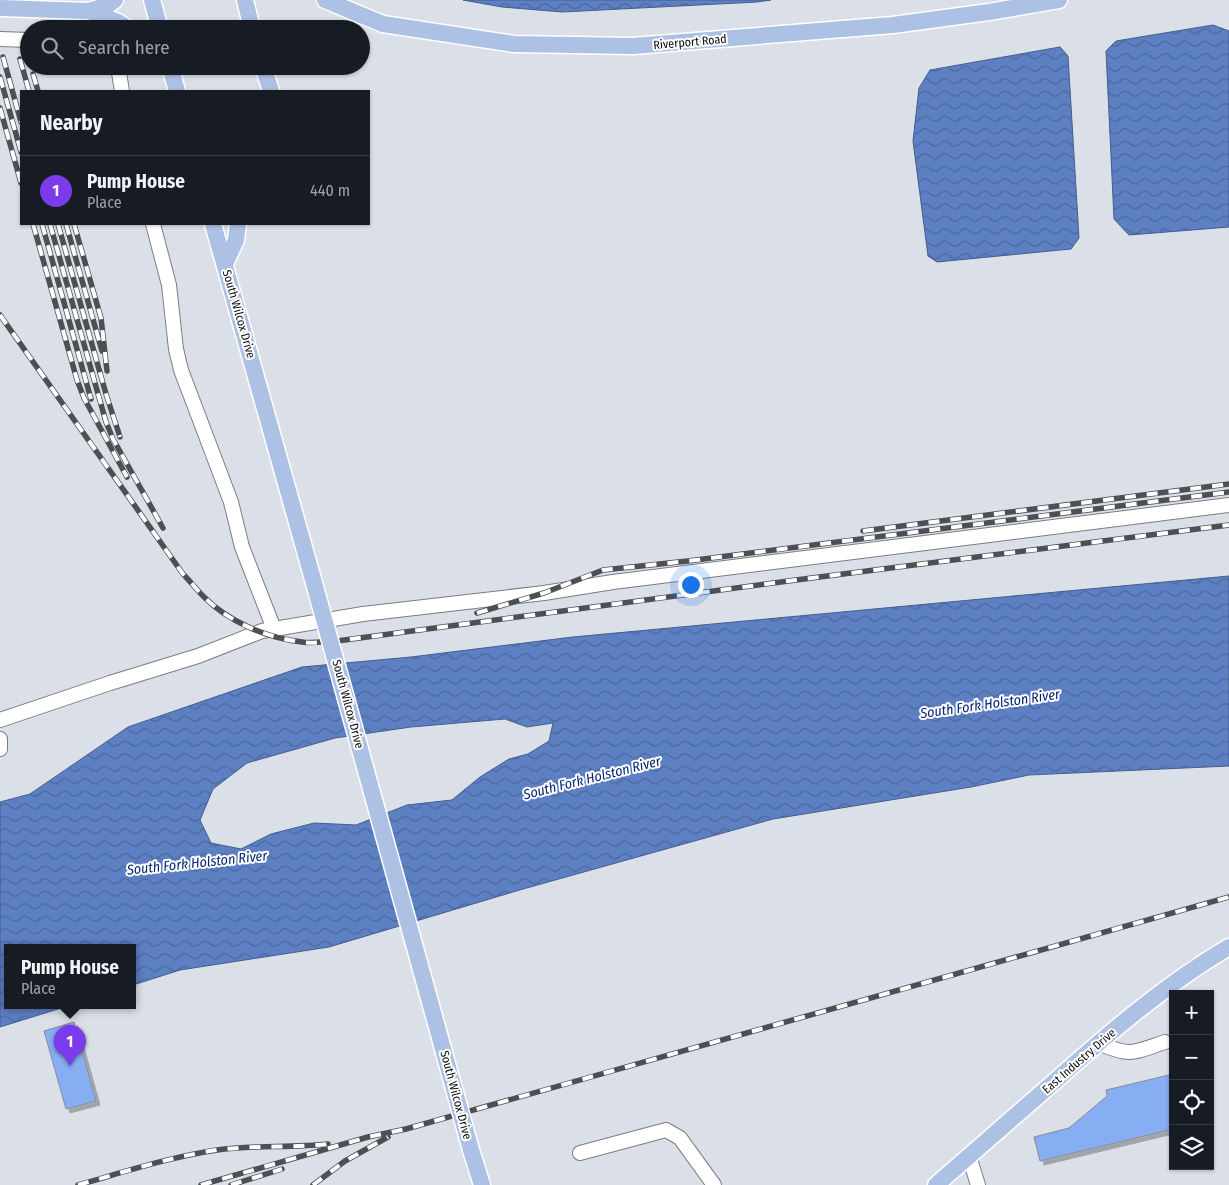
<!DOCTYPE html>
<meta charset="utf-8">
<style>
:root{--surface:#171b24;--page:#242831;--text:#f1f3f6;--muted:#9ea1a6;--line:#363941;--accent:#7c3aed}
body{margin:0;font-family:"Fira Sans Condensed",sans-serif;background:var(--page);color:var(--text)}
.controls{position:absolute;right:15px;bottom:15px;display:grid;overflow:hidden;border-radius:0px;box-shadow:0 1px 4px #0004}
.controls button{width:45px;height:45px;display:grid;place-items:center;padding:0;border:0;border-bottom:1px solid var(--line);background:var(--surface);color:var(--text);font:25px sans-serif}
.you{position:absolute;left:690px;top:584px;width:18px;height:18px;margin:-12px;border:4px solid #fff;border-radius:50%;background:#1a73e8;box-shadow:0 0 0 8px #1a73e833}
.badge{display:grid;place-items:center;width:32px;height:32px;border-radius:50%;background:var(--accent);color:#fff;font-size:16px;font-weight:700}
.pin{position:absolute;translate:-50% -41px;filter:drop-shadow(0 1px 2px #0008)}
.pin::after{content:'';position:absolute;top:26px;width:18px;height:15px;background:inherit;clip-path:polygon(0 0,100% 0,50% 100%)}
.popup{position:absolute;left:4px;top:944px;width:132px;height:65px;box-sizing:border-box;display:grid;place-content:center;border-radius:0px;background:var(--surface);filter:drop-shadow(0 1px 4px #0005);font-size:16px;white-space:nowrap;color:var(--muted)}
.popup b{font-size:19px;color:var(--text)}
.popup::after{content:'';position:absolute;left:50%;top:100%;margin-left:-10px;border:10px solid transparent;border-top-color:var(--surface)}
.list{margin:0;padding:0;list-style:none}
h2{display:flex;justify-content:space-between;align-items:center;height:65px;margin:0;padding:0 20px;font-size:21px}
h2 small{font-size:16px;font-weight:400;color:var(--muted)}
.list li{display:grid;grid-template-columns:32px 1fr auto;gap:15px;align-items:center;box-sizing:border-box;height:70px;padding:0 20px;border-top:1px solid var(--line)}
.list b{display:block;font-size:19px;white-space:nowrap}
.list p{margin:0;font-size:16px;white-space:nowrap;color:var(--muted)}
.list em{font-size:16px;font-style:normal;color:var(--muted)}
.icon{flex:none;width:28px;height:28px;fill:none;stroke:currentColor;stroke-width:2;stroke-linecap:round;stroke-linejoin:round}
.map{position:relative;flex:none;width:1229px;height:1185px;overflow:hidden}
.search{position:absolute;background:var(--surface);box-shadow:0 1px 4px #0004;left:20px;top:20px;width:350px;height:55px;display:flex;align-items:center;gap:12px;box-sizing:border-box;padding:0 18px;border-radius:28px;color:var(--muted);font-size:19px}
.panel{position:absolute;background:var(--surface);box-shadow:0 1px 4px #0004;left:20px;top:90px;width:350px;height:135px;border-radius:0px}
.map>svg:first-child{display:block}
</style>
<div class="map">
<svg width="1229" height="1185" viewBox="0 0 1229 1185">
<defs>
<pattern id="water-waves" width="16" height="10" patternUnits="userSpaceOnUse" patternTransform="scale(1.25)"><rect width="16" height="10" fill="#5d80c3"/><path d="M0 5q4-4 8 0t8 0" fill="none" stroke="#4b679d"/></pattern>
<filter id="shadow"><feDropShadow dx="4" dy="4" stdDeviation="0" flood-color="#0004"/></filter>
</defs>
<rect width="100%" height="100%" fill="#dbdfe8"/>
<path fill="url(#water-waves)" stroke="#445d8d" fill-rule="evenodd" d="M 463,0 L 771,0 L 757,2 L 562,12 L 502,7 Z
M 1213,25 L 1229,31 L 1229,227 L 1129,235 L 1114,219 L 1106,51 L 1116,41 Z
M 1060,47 L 1068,56 L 1079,238 L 1071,249 L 937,262 L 928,256 L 913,141 L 919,88 L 930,70 Z
M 1229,576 L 1229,766 L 1029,775 L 971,787 L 773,819 L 523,889 L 329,947 L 180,970 L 133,985 L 132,947 L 8,947 L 8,1005 L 71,1005 L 0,1027 L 0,802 L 30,794 L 128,727 L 302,667 L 411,657 L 573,637 ZM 505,719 L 527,727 L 553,723 L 549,741 L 528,754 L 509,759 L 480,777 L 452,800 L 407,805 L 356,825 L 314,823 L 271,834 L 241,849 L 211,843 L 200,820 L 213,789 L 247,763 L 335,738 L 411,727 Z"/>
<path fill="#87adf3" stroke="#888c94" filter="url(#shadow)" d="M 74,1022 L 96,1101 L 66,1109 L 44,1031 Z
M 1173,1074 L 1173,1129 L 1040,1161 L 1034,1137 L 1069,1128 L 1107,1096 L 1106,1090 Z"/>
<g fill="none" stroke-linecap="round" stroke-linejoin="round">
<g stroke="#797d84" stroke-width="16">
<path id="minor" d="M 0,39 L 29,40
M 116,66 L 119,73 L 122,91
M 153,224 L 169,285 L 176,349 L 181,370 L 231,502 L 242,547 L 274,629
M 0,720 L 110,683 L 198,656 L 262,631 L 363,614 L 544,593 L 613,582 L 1229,505
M 0,739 L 0,749
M 1098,1043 C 1131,1057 1132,1053 1165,1042
M 580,1153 L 666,1130 L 680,1138 L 714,1185
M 969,1156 L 978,1185"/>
</g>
<g stroke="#fff" stroke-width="19">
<path id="major" d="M 152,0 L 160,29
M 245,0 L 252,29
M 325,0 L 383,24 L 514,44 L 633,46 L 893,25 L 989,12 L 1059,0
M 0,8 L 89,11 L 118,22 L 129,29
M 89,11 L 108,5 L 115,0
M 170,66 L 177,91
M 263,66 L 271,91
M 213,224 L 314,583
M 225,264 L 236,240 L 238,224
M 471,1150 L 482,1185
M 936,1185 C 975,1151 1015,1116 1054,1082 C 1109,1033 1166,984 1229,947"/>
</g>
<use href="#minor" stroke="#fff" stroke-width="14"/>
<use href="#major" stroke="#adc1e5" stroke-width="16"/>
<g stroke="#4c4f53" stroke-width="5.5">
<path id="rail" d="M 3,57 L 21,122
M 20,59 L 29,91
M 33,74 L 38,91
M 0,77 L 21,152
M 0,108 L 21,183
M 33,224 L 77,380 L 84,398 L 127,477
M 42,224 L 91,399
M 50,224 L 106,422 L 113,439 L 163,528
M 58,224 L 106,394 L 120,437
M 66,224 L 102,351
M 74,224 L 101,318 L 107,371
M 0,315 L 183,574 C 190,581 197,590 204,597 C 229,622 267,638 302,642 C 313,644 326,641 337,641 L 796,580 L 1229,525
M 863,531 L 1229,484
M 477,613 L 544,593 L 603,570 L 688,561 L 1229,492
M 78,1185 C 124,1172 170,1157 217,1150 C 254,1145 291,1148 328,1144
M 201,1185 L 368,1137 L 406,1129 L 1229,897
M 231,1185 L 282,1169
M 313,1185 L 345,1161 L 388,1137"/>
</g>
<use href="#rail" stroke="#fff" stroke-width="4" stroke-dasharray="11" stroke-linecap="butt"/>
<g stroke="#fff" stroke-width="19" stroke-linecap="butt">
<path id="major-bridge" d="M 314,583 L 471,1150"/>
</g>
<use href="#major-bridge" stroke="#adc1e5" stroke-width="16"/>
</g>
<g text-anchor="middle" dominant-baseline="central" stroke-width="4" stroke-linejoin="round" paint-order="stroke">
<g font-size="12" fill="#0a0c0e" stroke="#fff">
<text transform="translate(690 42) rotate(-5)">Riverport Road</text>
<text transform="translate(239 314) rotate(74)">South Wilcox Drive</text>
<text transform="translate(348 704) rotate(75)">South Wilcox Drive</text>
<text transform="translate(1079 1061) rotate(-41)">East Industry Drive</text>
<text transform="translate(456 1095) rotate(75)">South Wilcox Drive</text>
</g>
<g font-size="14" font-style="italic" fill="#022473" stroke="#fff">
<text transform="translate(990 704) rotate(-8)">South Fork Holston River</text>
<text transform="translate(592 778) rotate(-14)">South Fork Holston River</text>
<text transform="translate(197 863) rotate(-6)">South Fork Holston River</text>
</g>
</g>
</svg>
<div class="controls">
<button>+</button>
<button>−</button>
<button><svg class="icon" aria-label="locate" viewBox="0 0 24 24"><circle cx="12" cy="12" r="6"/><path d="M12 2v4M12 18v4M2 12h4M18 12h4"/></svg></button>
<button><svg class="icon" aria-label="layers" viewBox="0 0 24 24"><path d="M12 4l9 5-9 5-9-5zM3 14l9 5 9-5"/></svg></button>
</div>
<div class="you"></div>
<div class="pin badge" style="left:70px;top:1066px">1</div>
<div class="popup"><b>Pump House</b>Place</div>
<div class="search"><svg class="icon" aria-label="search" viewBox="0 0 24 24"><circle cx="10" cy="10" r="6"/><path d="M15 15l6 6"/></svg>Search here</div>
<section class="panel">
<h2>Nearby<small></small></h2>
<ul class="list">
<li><span class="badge">1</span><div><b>Pump House</b><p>Place</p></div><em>440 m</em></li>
</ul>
</section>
</div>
